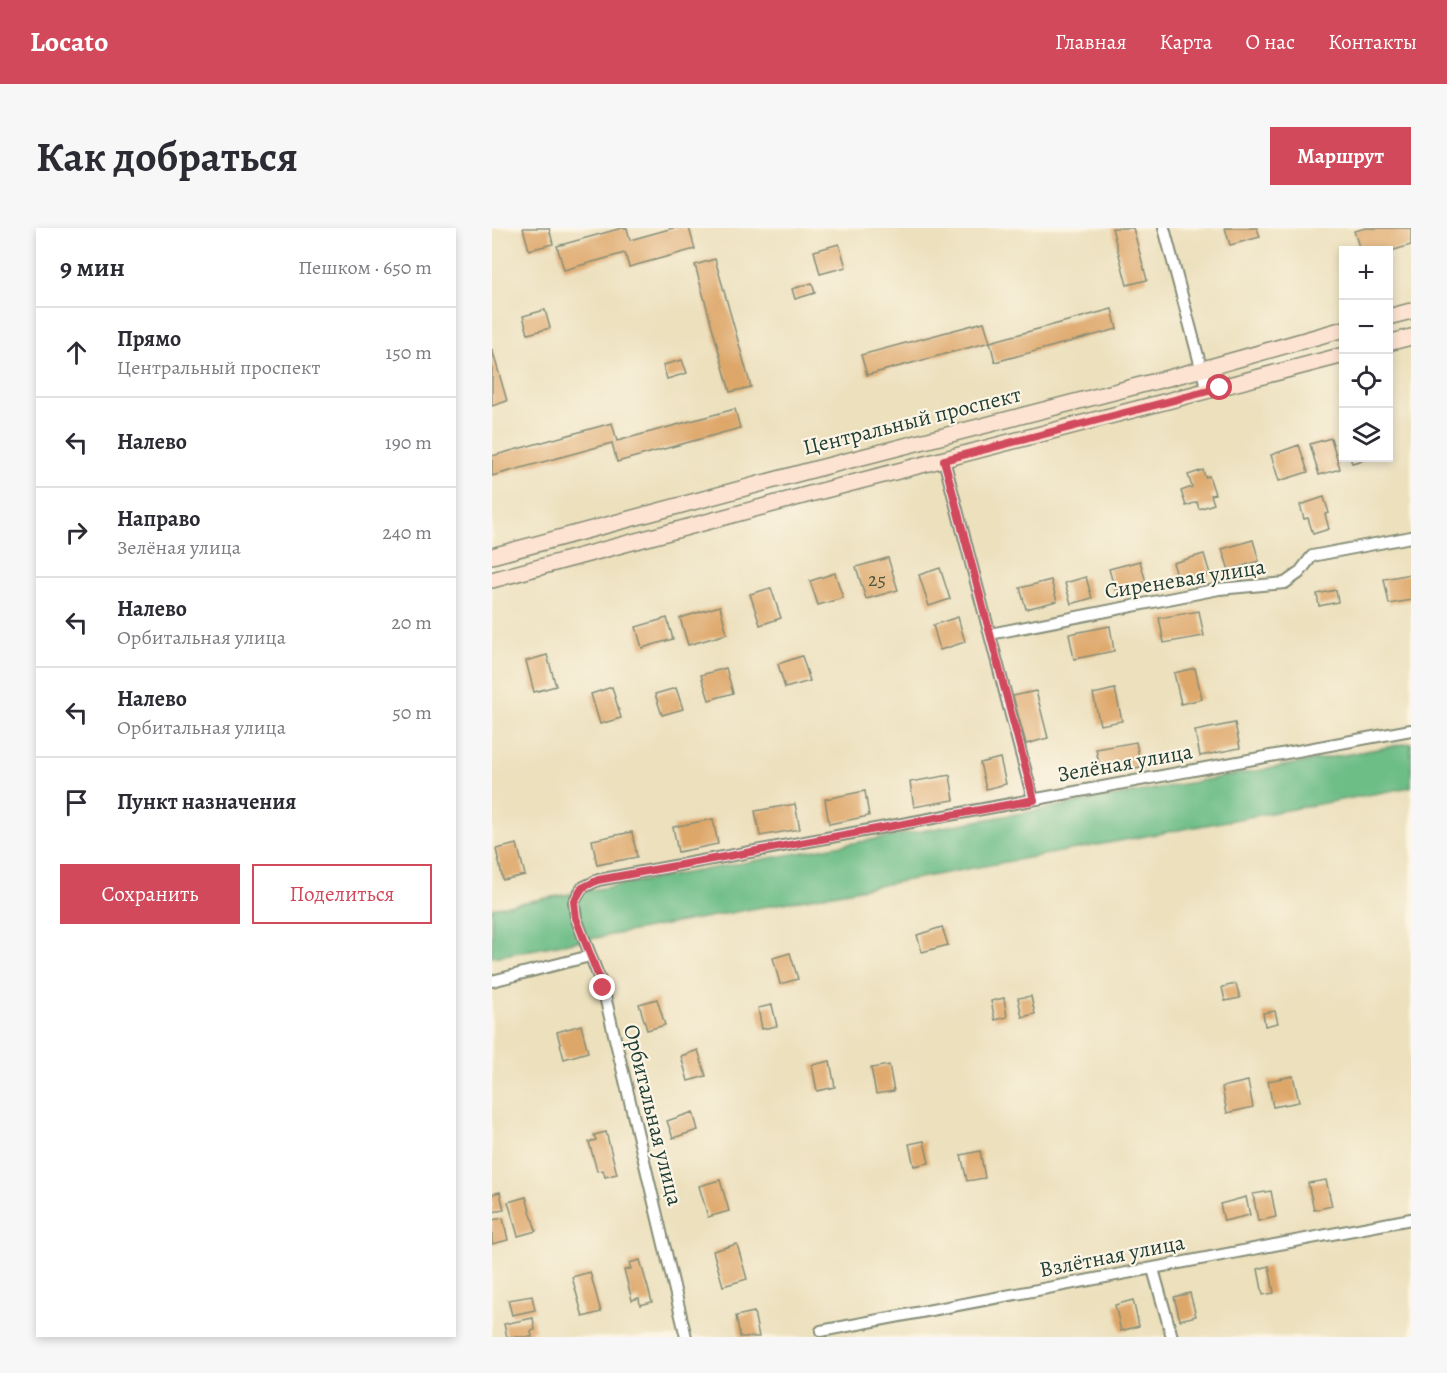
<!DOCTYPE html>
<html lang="ru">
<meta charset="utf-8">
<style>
:root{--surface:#fff;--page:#f7f7f7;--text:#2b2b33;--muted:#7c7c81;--line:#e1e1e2;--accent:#d1495b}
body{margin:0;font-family:Alegreya,serif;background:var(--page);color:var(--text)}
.controls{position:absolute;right:18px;top:18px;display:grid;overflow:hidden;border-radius:0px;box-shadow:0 3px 9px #0003}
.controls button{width:54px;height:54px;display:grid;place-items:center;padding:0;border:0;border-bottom:2px solid var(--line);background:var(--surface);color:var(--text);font:30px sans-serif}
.stop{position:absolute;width:18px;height:18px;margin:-14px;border:4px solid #d1495b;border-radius:50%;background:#fff}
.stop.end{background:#d1495b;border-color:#fff;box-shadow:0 2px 6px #0008}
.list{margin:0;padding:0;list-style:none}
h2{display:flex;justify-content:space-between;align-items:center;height:78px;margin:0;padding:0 24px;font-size:26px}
h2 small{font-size:20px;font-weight:400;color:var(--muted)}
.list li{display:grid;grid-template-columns:39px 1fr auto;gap:18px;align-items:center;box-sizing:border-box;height:90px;padding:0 24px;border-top:2px solid var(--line)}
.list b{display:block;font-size:22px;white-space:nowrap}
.list p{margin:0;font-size:20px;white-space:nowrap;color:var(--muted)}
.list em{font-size:20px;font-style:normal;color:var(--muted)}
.actions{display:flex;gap:12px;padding:18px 24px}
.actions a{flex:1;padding:14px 0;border:2px solid var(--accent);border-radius:0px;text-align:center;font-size:21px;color:var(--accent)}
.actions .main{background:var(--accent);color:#fff}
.icon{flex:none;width:33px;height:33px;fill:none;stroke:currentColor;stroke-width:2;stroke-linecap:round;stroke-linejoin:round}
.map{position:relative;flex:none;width:919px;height:1109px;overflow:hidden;border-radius:0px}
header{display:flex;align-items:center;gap:36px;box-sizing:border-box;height:84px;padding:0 30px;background:var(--accent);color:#fff}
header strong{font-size:28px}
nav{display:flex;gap:33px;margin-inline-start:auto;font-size:21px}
.intro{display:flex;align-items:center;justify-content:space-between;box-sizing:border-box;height:144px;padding:0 36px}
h1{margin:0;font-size:42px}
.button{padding:15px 27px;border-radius:0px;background:var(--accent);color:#fff;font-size:21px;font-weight:700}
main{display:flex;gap:36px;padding:0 36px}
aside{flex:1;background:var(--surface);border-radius:0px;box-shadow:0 3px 9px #0003}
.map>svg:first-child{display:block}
</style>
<header>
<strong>Locato</strong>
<nav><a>Главная</a><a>Карта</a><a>О нас</a><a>Контакты</a></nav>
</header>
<div class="intro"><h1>Как добраться</h1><a class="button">Маршрут</a></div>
<main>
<aside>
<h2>9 мин<small>Пешком · 650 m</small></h2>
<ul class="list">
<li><svg class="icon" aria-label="ahead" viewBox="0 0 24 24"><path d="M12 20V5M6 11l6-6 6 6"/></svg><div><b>Прямо</b><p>Центральный проспект</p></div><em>150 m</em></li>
<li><svg class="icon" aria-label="left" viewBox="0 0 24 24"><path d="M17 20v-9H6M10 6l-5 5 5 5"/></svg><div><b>Налево</b></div><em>190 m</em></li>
<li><svg class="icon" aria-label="right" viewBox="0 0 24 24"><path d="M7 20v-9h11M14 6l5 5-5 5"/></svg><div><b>Направо</b><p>Зелёная улица</p></div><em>240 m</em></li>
<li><svg class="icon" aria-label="left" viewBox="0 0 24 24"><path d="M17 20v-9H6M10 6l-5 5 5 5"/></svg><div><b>Налево</b><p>Орбитальная улица</p></div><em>20 m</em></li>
<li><svg class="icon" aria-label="left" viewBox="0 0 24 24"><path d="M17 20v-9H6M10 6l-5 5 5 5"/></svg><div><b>Налево</b><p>Орбитальная улица</p></div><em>50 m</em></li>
<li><svg class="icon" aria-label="arrive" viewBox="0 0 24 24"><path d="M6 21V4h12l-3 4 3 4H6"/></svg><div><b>Пункт назначения</b></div></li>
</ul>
<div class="actions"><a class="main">Сохранить</a><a>Поделиться</a></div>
</aside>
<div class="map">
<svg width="919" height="1109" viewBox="0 0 919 1109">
<rect width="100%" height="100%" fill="#fcf5e5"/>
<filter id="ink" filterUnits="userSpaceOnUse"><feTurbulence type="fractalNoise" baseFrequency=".0167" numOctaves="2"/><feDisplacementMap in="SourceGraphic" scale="12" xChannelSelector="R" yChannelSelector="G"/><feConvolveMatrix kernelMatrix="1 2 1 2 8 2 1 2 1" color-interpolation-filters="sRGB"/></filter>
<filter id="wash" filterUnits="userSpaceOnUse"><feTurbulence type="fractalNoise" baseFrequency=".008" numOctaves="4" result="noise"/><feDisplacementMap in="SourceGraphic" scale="24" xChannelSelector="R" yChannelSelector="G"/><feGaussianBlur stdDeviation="1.35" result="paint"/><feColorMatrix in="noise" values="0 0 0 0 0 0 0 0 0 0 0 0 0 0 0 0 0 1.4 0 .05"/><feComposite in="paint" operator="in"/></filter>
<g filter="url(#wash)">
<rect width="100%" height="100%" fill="#ece0bd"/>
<path fill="#6dbd87" stroke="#467d5e" stroke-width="1.5" d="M 919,515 L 919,559 L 0,729 L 0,680 Z"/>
<g id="blocks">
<path fill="#dea76b" d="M 31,0 L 57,0 L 61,16 L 37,22 Z
M 130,0 L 135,0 L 138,12 L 181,0 L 197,0 L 203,21 L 137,39 L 133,25 L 72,42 L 65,18 Z
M 620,0 L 641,0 L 655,52 L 635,57 Z
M 733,0 L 765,0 L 768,9 L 738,17 Z
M 874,0 L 919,0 L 919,17 L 896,24 L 868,22 L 862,3 Z
M 347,16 L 354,39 L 328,46 L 322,23 Z
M 223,31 L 259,159 L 238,164 L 203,37 Z
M 320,55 L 323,65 L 303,71 L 300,61 Z
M 620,81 L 625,101 L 503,134 L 498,114 L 375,147 L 369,127 L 492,94 L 498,114 Z
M 53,82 L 58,100 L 36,106 L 31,88 Z
M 0,121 L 15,173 L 0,178 Z
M 190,132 L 195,145 L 175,151 L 171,137 Z
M 243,181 L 248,200 L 125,234 L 120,215 L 0,248 L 0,228 L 120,195 L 125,213 Z
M 839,210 L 848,241 L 827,247 L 818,216 Z
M 807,217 L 816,244 L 787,253 L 779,227 Z
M 858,230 L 878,230 L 860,235 Z
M 711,242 L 713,249 L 717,248 L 723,266 L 719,267 L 722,276 L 707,281 L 705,274 L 694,278 L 689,263 L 700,259 L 696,247 Z
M 832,269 L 837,285 L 833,286 L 837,301 L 821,306 L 816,290 L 812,291 L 808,277 Z
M 761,312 L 767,333 L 737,342 L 730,321 Z
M 712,326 L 718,346 L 688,356 L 681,335 Z
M 396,330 L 406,362 L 374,371 L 364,339 Z
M 648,333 L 654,354 L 623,362 L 617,341 Z
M 448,340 L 458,371 L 437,378 L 427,347 Z
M 343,345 L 351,370 L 326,377 L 318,353 Z
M 919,346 L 919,372 L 897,376 L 892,351 Z
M 594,349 L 600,370 L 579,376 L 573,355 Z
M 559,352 L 565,373 L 534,381 L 528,360 Z
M 279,360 L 289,390 L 268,397 L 258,366 Z
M 844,362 L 846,374 L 827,378 L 825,366 Z
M 228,378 L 235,406 L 196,417 L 188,390 Z
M 707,383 L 712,408 L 672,415 L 667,390 Z
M 466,389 L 473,414 L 448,422 L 441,397 Z
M 175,390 L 181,411 L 150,420 L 144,399 Z
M 618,398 L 622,423 L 582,431 L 577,406 Z
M 55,427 L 64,458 L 42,464 L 34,433 Z
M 310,428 L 318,453 L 293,460 L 286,436 Z
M 234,440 L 241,465 L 217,472 L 209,447 Z
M 703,440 L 710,471 L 689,476 L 682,445 Z
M 120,459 L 129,490 L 108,496 L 99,466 Z
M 184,460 L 191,481 L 170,487 L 163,466 Z
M 623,461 L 630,493 L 608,497 L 601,466 Z
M 544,463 L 556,510 L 534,516 L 521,468 Z
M 743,495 L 748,520 L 708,528 L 703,503 Z
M 644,514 L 649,539 L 609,546 L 604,521 Z
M 508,530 L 514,556 L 494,561 L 488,535 Z
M 458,547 L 462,572 L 422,579 L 418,554 Z
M 373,563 L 377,588 L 337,596 L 333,571 Z
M 303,576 L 308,601 L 268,608 L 263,583 Z
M 221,591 L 226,616 L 186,624 L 181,599 Z
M 140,604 L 145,629 L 105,637 L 100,612 Z
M 25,616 L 33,647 L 11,652 L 4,621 Z
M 450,699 L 456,717 L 430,724 L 425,707 Z
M 298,725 L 306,751 L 288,756 L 281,730 Z
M 744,756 L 748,770 L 733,773 L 730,759 Z
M 539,768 L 543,786 L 530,789 L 526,770 Z
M 512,770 L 515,789 L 503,792 L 499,773 Z
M 165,771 L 173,797 L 155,802 L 147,776 Z
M 280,777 L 285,798 L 270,801 L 266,780 Z
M 783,783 L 786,795 L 773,798 L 771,785 Z
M 89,797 L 96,824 L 72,831 L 65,804 Z
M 206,822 L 214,848 L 196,853 L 189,828 Z
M 338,833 L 343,859 L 325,863 L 320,837 Z
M 397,837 L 402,863 L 384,866 L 379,840 Z
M 801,848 L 807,874 L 781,879 L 776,853 Z
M 756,853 L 761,879 L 735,885 L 730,859 Z
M 201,884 L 206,902 L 181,910 L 175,893 Z
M 114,904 L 125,946 L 113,949 L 111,942 L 105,943 L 97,914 L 104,912 L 102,907 Z
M 432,913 L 437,935 L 422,938 L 417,916 Z
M 488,923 L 493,950 L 475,953 L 469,927 Z
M 228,952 L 237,983 L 216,989 L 207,958 Z
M 834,952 L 840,978 L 822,982 L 816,955 Z
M 779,963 L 784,989 L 766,993 L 761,966 Z
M 8,964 L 12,982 L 0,984 L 0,966 Z
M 34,969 L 44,1003 L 26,1008 L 16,974 Z
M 754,969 L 758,987 L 732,993 L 728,976 Z
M 11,990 L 16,1012 L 0,1016 L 0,992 Z
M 245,1016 L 255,1051 L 231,1058 L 221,1023 Z
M 148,1032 L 160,1074 L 148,1077 L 147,1070 L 140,1072 L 132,1042 L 139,1041 L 137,1035 Z
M 777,1038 L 782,1065 L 771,1067 L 766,1041 Z
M 98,1044 L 109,1084 L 91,1089 L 80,1049 Z
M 698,1065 L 704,1088 L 688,1092 L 682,1069 Z
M 40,1068 L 43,1082 L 20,1087 L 16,1072 Z
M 641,1072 L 647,1098 L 629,1103 L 623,1077 Z
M 262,1084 L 267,1109 L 248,1109 L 244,1088 Z
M 41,1090 L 43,1102 L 39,1103 L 40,1109 L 15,1109 L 12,1096 Z"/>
</g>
</g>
<g filter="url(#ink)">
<use href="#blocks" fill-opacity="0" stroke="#868e78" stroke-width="1.5"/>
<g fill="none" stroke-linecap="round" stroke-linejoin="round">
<g stroke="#868e78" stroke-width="14">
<path id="street" d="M 672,0 L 715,162
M 452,232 L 541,571
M 498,406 L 727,361 L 793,355 L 807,345 L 820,328 L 919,309
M 0,753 L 98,728
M 661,1041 L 680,1109
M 329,1103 L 919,991
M 194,1109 L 111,760 L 84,690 L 82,674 L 90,660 L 106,652 L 919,502"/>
</g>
<g stroke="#868e78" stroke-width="18">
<path id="secondary" d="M 896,89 L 919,83
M 896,115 L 919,109
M 0,328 L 312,244 L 711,141 L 852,101
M 0,352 L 318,266 L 852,127"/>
</g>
<use href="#street" stroke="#fff" stroke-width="10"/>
<use href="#secondary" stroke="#fde3d1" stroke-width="15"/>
</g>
</g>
<g fill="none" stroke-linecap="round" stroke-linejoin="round" filter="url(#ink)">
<path stroke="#d1495b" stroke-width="8" d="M 111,760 L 84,690 L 82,674 L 90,660 L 106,652 L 542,572 L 452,232 L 728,160"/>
</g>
<g text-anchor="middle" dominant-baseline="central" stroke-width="4.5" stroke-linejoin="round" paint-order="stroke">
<g font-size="20" fill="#4f5842">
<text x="385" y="351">25</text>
</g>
<g font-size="22" fill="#1f3d34" stroke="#fcf5e5">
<text transform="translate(420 193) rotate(-14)">Центральный проспект</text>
<text transform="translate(693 351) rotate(-9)">Сиреневая улица</text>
<text transform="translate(633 535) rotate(-10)">Зелёная улица</text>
<text transform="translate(161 887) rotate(76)">Орбитальная улица</text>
<text transform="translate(620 1028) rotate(-11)">Взлётная улица</text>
</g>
</g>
</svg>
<div class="controls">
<button>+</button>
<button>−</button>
<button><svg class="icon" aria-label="locate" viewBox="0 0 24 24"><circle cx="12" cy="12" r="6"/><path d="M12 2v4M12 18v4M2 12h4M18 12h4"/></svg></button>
<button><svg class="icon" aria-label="layers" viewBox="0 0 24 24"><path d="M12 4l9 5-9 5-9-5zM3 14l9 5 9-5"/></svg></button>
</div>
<div class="stop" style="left:728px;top:160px"></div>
<div class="stop end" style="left:111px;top:760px"></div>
</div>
</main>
